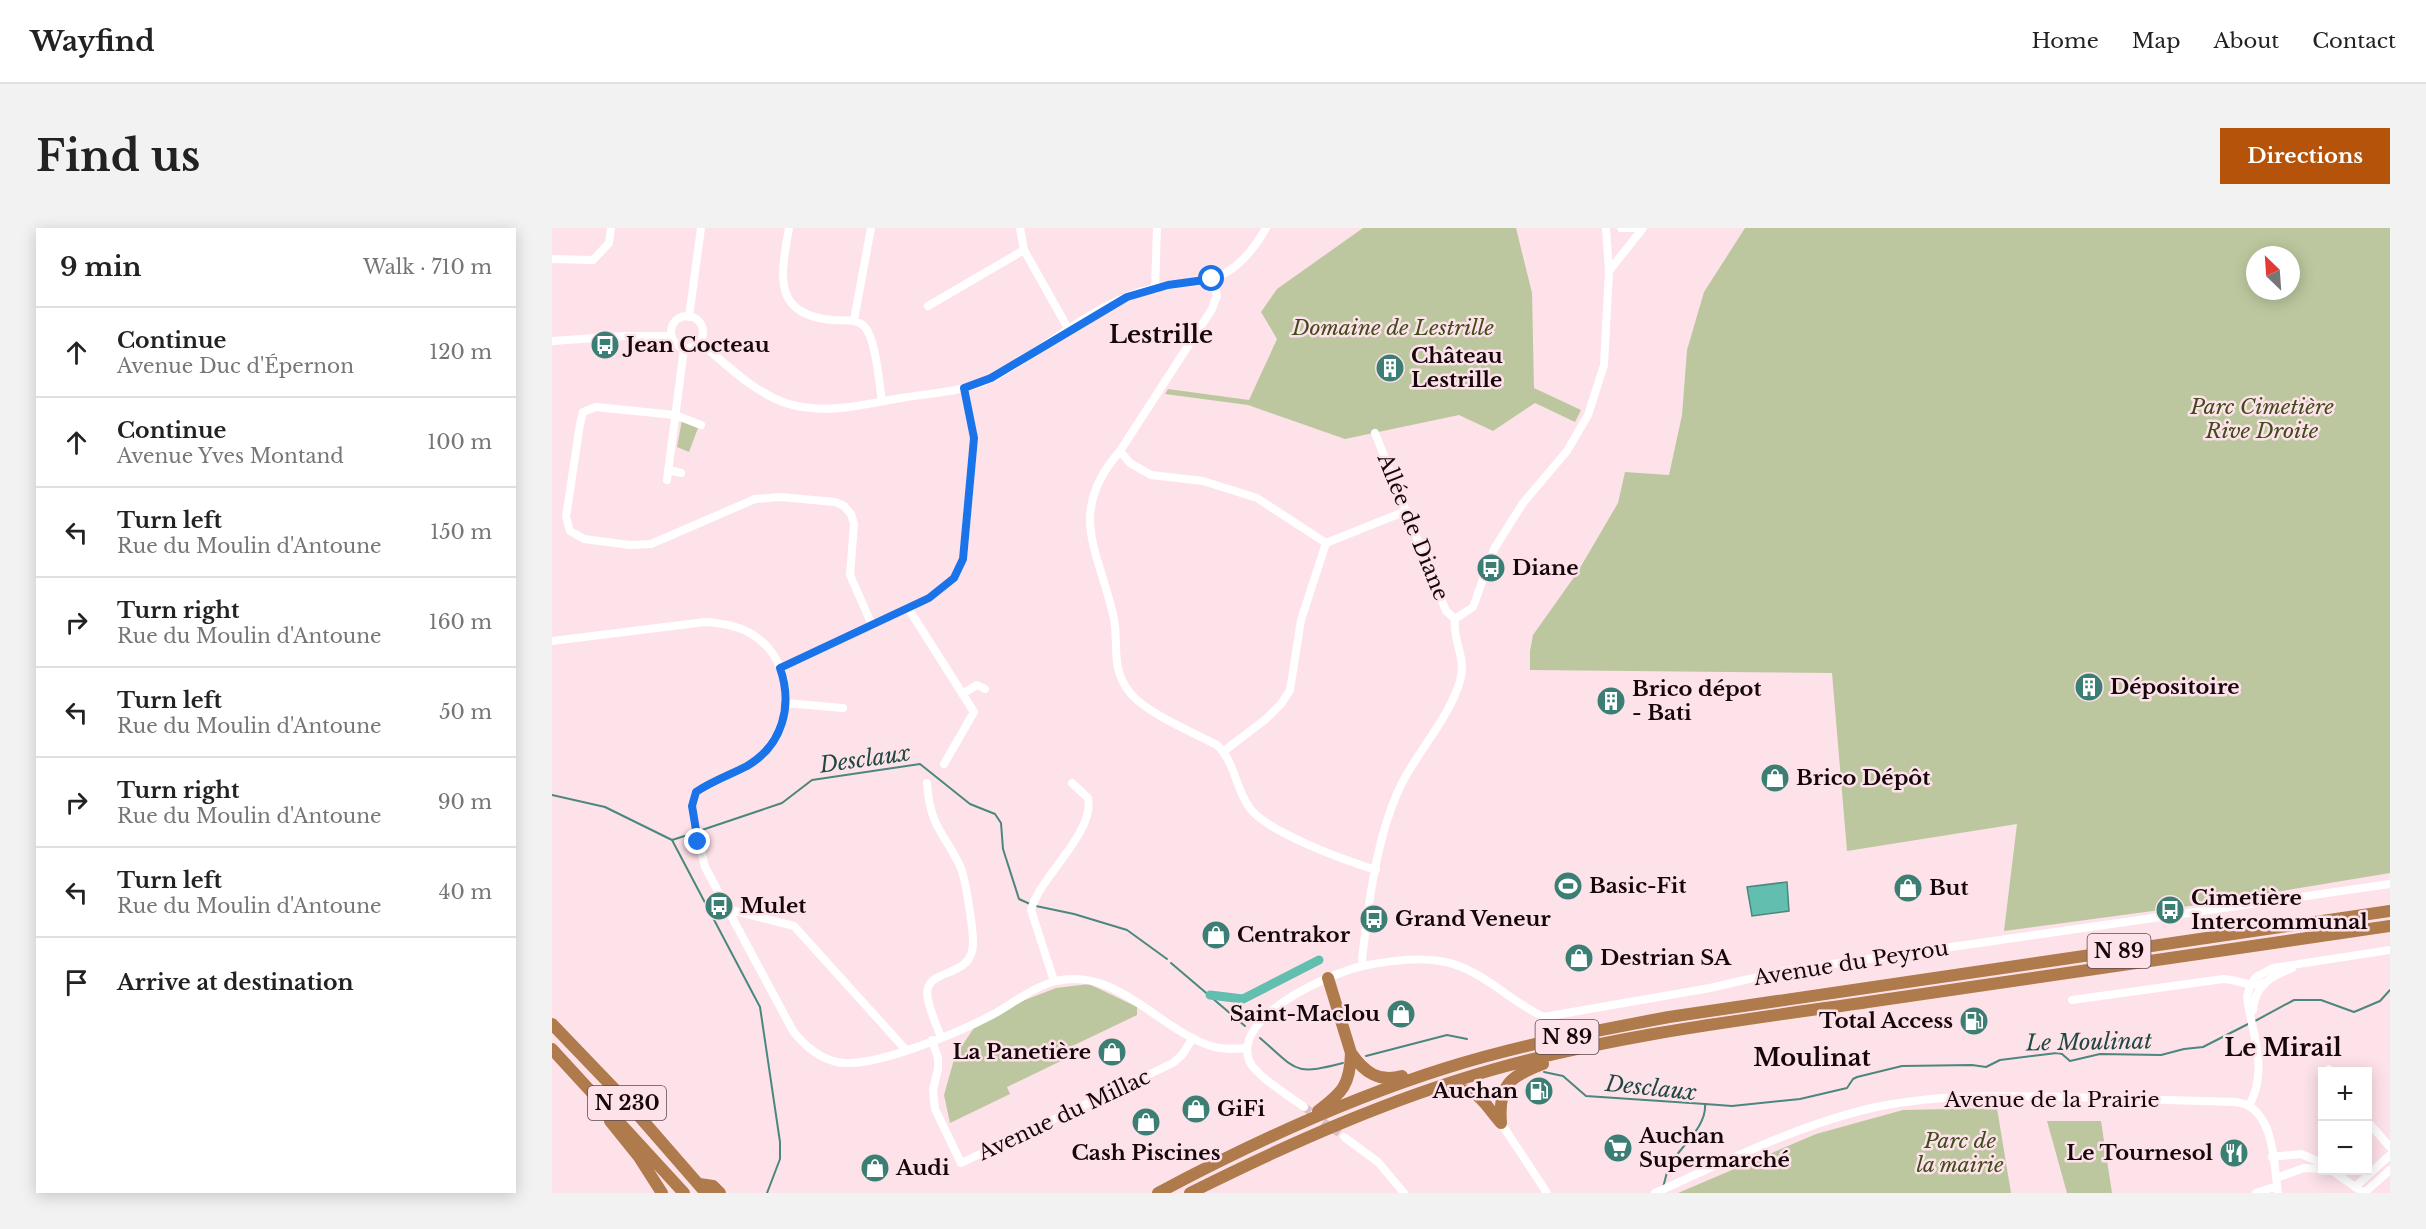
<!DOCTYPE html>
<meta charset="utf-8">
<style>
:root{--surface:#fff;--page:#f2f2f2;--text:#222;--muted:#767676;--line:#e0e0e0;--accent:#b45309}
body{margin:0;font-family:"Libre Baskerville",serif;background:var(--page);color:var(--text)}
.controls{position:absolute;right:18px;bottom:18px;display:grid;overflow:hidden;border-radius:0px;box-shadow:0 3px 15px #0003}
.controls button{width:54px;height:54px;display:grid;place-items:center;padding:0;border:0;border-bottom:2px solid var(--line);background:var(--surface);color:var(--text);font:30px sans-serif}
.compass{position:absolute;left:1694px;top:18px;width:54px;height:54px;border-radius:50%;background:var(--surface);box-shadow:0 3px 15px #0003;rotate:335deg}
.stop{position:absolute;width:18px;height:18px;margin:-14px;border:4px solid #1a73e8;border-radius:50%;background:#fff}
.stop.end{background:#1a73e8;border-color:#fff;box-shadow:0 2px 6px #0008}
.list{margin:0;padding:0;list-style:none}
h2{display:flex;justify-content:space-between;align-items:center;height:78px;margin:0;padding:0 24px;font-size:26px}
h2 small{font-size:20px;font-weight:400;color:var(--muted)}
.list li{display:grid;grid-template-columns:39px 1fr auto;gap:18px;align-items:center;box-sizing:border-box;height:90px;padding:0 24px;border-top:2px solid var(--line)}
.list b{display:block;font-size:22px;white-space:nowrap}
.list p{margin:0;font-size:20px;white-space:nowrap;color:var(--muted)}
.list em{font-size:20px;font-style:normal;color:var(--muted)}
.icon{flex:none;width:33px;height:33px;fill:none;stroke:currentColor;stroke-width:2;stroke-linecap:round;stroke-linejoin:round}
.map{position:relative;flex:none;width:1838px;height:965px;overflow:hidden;border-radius:0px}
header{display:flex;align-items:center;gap:36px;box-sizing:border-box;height:84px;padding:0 30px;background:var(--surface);border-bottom:2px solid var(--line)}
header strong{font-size:28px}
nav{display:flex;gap:33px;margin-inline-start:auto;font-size:21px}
.intro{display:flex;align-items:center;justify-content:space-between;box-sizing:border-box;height:144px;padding:0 36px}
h1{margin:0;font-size:42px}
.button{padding:15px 27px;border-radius:0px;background:var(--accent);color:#fff;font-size:21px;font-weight:700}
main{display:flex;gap:36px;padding:0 36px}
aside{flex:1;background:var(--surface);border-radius:0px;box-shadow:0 3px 15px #0003}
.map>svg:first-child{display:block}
</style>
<header>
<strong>Wayfind</strong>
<nav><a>Home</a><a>Map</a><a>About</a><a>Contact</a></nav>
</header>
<div class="intro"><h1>Find us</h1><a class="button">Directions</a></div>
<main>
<aside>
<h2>9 min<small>Walk · 710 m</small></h2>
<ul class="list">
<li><svg class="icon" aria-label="ahead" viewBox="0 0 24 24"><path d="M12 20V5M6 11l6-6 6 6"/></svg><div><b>Continue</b><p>Avenue Duc d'Épernon</p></div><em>120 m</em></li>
<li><svg class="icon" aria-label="ahead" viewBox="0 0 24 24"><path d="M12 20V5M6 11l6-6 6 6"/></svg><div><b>Continue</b><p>Avenue Yves Montand</p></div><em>100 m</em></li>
<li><svg class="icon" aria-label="left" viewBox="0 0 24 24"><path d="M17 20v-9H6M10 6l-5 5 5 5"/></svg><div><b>Turn left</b><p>Rue du Moulin d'Antoune</p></div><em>150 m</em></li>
<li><svg class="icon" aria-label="right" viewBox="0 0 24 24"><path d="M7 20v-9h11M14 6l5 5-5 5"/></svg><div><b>Turn right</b><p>Rue du Moulin d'Antoune</p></div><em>160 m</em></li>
<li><svg class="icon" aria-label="left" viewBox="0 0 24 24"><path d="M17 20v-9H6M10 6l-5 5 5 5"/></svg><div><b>Turn left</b><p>Rue du Moulin d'Antoune</p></div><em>50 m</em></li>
<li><svg class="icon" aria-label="right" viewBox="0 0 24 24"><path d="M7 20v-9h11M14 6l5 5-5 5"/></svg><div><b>Turn right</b><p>Rue du Moulin d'Antoune</p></div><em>90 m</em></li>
<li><svg class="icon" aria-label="left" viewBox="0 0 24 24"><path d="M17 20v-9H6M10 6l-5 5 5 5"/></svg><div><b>Turn left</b><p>Rue du Moulin d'Antoune</p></div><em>40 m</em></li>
<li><svg class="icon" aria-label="arrive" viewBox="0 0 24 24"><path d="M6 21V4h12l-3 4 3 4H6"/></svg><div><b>Arrive at destination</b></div></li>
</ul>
</aside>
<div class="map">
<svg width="1838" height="965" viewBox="0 0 1838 965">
<rect width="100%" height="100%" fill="#fee2e9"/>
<path fill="#bcc79f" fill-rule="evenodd" d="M 811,0 L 964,0 L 980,65 L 982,160 L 1029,182 L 1023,194 L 983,175 L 941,203 L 907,187 L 793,211 L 696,177 L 613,166 L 616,161 L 697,172 L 725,111 L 709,84 L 725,61 Z
M 1193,0 L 1838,0 L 1838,645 L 1645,677 L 1452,703 L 1465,596 L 1295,623 L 1280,445 L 978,442 L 978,423 L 981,407 L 1025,345 L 1066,275 L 1073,244 L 1117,247 L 1130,187 L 1135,122 L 1152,64 ZM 1703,27 L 1739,27 L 1739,63 L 1703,63 Z
M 130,192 L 146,200 L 137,224 L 125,219 Z
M 537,756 L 585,779 L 585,787 L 510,823 L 513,831 L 455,859 L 458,866 L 398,895 L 392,867 L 403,828 L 422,800 L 473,772 L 504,760 Z
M 1445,880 L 1459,965 L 1126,965 L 1264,906 L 1351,882 Z
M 1495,893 L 1549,893 L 1560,965 L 1515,965 Z"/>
<path fill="#62beae" stroke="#4b877d" stroke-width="1.5" d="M 1235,654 L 1237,683 L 1200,688 L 1195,659 Z"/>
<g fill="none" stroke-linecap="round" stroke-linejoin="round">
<path stroke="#4b877d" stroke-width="2" d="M 0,567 L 53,579 L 120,612
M 147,603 L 230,575 L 260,552 L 368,536 L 418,576 L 443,586 L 449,595 L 451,621 L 467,671 L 478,676
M 120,612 L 142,605
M 120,612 L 208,779 L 228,914 L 228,931 L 215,965
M 484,678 L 522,686 L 575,702 L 615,731
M 619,735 L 693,798
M 1703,793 L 1742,772 L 1769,772 L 1802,784 L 1828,773 L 1838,762
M 708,810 C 745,842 741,848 791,835
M 814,828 L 895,807 L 915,811
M 992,844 L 1011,848 L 1034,868 L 1153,876 C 1155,901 1125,920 1116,941 C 1114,947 1113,953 1111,959
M 1153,876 L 1180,878 L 1248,871 L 1295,860 L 1301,851 L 1305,849 L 1350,838 L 1420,837 L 1434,839 L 1448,832 L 1505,825 L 1510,826 L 1518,833 L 1548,826 L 1609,827 L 1632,821 L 1651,819 L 1698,795"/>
<path stroke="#62beae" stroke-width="9" d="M 658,767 L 691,771 L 767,732"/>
<path stroke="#dbc1c8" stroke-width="8" stroke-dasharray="8 4" stroke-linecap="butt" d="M 752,879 L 792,909"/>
<path stroke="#fff" stroke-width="8" d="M 237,0 C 229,46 219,87 281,92 C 292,93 303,90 312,98 C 324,110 327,155 330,173
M 468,0 L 472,22 L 517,102
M 1069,0 L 1085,0
M 0,31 L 41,32 L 57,15 L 59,0
M 1057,43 L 1091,0
M 660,51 L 665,67 L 660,81 L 568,223 C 513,286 548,324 562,391 C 567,418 558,441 579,466 C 595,485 642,505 665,517 C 683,534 683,559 697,579 C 714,604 792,632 824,642
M 603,61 L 605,0
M 376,78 L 472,22
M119 104a16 16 0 1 1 32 0a16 16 0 1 1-32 0Z
M 137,89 L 149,0
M 302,92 L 319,0
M 0,113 L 73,108 L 119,108
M 147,114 C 173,135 197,160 228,173 C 238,177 248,179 259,180 C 288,183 320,175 349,170 C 378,165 411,164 438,151 C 485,127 525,89 574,69 C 638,42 672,74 714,0
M 149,197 L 123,187 L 44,179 L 31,184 L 28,196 L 14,289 L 18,303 L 32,311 L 78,317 L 99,316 L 203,271 L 228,269 L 283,274 L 292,278 L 299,286 L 302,296 L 298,347 L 320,397
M 823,205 L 894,383 L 903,391
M 568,223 L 578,235 L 599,247 L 651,253 L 705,270 L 774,315 L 854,283
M 116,242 L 129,245
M 115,252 L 132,120
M 356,380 L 422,484 L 392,536
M 0,413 L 153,394 C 169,395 184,397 198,405 C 240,429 244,486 215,521 C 198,542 167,549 144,564 L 140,578 L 141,587 L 153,639 L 241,803 C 252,817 267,830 285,834 C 318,842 408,804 440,787 C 460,776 481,759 504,753 C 565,739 606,801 659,818 C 670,822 683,821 695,820
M 228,440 L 377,370 L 402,350 L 411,331 L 422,210 L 412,160
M 410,466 L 425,457 L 433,461
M 234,475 L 291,480
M 672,523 L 714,491 L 729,476 L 738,462 L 749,392 L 774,315
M 375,555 C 378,599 391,603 408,638 C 414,651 421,701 421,715 C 421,749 382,740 376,760 C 372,771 385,798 389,809
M 175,681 L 242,698 L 354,822
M 811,738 L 810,731 C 817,673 824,609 849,557 C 867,521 896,492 908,453 C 915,429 900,413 903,391 L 921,379 L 942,321 L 971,275 L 1015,223 L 1036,187 L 1052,137 L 1057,43 L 1054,0
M 502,753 L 479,682 C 488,648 543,605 536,570 L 520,555
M 1520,772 L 1671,751 C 1685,751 1698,760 1711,755
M 1701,782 C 1703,757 1718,749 1740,740
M 380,812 L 386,830 L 386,841 L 381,862 L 383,881 L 409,935 L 621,835 L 630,827 L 641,810
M 1777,841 L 1778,844
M 1697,878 C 1717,841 1700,807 1695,769 L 1698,758 L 1704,749 L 1721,740 L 1838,722
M 752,879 C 739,869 702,847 697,832 C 681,788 778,745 811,738 C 835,733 864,729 888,733 C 929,739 956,773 992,789 L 1158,760 L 1232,743 L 1838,656
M 1816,894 L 1838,919
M 949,895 L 995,965
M 792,909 L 826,934 L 852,965
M 1720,929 L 1749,926 L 1770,935
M 1779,942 L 1812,965
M 1724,950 L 1752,940 L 1770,941
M 1803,959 L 1838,927
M 1103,965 C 1174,933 1248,896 1324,879 C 1386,866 1448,868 1511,869 C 1568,871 1626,872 1684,874 C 1688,875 1694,876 1697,878 C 1723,894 1722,939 1726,965
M 1704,965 L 1725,958
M 1812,965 L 1838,942"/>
<path stroke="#af7a4c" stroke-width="12" d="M 776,750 L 799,825 C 812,844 827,855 850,848
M 0,796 L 73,872 L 154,965
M 0,821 L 132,965
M 890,865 C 926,854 929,873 949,895
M 766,883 C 791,864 798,857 799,825
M 58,893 L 87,929 L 110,965
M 949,895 C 946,857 957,849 991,836
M 147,956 L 161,958 L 168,965
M 606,965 C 698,916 795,871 894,840 C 967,817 1042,803 1117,789 L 1838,683
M 638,965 C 736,916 837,871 943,841 C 1064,807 1191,792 1316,774 C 1490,749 1664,724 1838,698"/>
</g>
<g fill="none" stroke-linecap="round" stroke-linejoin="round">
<path stroke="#1a73e8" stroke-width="8" d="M 146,614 L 140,578 L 144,564 C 160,553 178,547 195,538 C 231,517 241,477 228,440 L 377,370 L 402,350 L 411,331 L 422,210 L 412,160 L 439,150 L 575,69 L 616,57 L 660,51"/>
</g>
<defs>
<g id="bus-disc" transform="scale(1.5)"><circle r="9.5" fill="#3b7f74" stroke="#fee2e9"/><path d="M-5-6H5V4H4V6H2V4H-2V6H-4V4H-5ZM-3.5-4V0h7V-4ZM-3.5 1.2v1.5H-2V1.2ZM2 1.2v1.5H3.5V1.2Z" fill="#fff"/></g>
<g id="building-disc" transform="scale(1.5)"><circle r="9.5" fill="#3b7f74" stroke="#fee2e9"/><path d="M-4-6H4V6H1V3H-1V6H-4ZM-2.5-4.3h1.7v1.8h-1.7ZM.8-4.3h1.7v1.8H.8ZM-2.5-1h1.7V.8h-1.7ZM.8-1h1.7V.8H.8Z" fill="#fff"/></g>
<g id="shop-disc" transform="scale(1.5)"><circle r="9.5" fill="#3b7f74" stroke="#fee2e9"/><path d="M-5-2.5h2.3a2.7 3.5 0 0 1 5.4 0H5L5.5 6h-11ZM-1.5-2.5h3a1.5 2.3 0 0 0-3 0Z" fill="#fff"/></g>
<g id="stadium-disc" transform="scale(1.5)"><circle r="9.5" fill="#3b7f74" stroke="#fee2e9"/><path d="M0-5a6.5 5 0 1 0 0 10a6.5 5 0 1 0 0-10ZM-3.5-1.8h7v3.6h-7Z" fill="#fff"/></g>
<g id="fuel-disc" transform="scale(1.5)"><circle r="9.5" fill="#3b7f74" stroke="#fee2e9"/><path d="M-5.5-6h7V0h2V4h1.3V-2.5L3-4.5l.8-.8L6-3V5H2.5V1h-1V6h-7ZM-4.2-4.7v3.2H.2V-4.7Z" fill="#fff"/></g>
<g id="supermarket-disc" transform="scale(1.5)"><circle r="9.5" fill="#3b7f74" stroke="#fee2e9"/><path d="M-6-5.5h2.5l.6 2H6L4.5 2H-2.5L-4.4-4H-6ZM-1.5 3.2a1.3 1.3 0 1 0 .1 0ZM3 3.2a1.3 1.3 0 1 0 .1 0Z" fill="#fff"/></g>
<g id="restaurant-disc" transform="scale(1.5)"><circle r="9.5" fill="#3b7f74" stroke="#fee2e9"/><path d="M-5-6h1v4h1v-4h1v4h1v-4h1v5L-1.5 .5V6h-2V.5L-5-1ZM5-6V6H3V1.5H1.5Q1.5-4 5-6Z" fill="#fff"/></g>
</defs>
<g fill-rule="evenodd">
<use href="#bus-disc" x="53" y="117"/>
<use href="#building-disc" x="838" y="140"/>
<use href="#bus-disc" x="939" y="340"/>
<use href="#building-disc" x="1537" y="459"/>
<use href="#building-disc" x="1059" y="473"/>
<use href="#shop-disc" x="1223" y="550"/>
<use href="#stadium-disc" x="1016" y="658"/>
<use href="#shop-disc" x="1356" y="660"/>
<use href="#bus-disc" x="167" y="678"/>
<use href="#bus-disc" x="1618" y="682"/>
<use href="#bus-disc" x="822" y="691"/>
<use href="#shop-disc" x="664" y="707"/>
<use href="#shop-disc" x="1027" y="730"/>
<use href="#shop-disc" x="849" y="786"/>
<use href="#fuel-disc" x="1422" y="793"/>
<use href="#shop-disc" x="560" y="824"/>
<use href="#fuel-disc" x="987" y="863"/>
<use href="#shop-disc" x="644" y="881"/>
<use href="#shop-disc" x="594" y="894"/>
<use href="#supermarket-disc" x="1066" y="920"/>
<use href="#restaurant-disc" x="1682" y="925"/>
<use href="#shop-disc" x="323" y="940"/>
</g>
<g text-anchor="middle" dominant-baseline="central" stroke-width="5" stroke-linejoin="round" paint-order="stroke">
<g fill="#fee2e9" stroke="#5b494e" stroke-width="1.5">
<rect x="1535.5" y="706" width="63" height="34" rx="4.5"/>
<rect x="983.5" y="792" width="63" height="34" rx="4.5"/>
<rect x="36" y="858" width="78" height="34" rx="4.5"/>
</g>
<g font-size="20" font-weight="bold" fill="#15070b">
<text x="1567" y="723">N 89</text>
<text x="1015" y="809">N 89</text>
<text x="75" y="875">N 230</text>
</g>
<g font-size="21" font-style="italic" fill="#404b1a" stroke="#fee2e9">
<text x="841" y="100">Domaine de Lestrille</text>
<text x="1710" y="179">Parc Cimetière<tspan x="1710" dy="24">Rive Droite</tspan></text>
<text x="1408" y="913">Parc de<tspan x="1408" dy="24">la mairie</tspan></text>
</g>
<g font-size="21" font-weight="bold" fill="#15070b" stroke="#fee2e9" text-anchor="start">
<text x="74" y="117">Jean Cocteau</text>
<text x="859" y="128">Château<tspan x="859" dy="24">Lestrille</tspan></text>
<text x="960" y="340">Diane</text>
<text x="1558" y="459">Dépositoire</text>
<text x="1080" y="461">Brico dépot<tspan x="1080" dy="24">- Bati</tspan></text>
<text x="1244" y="550">Brico Dépôt</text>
<text x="1037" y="658">Basic-Fit</text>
<text x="1377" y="660">But</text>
<text x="1639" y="670">Cimetière<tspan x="1639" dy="24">Intercommunal</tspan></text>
<text x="188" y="678">Mulet</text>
<text x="843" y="691">Grand Veneur</text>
<text x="685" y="707">Centrakor</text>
<text x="1048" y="730">Destrian SA</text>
<text x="828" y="786" text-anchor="end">Saint-Maclou</text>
<text x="1401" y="793" text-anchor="end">Total Access</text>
<text x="539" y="824" text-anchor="end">La Panetière</text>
<text x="966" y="863" text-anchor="end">Auchan</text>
<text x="665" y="881">GiFi</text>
<text x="1087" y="908">Auchan<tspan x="1087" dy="24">Supermarché</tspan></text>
<text x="594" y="925" text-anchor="middle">Cash Piscines</text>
<text x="1661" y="925" text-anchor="end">Le Tournesol</text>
<text x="344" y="940">Audi</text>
</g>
<g font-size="21" fill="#15070b" stroke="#fee2e9">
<text transform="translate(861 299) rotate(68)">Allée de Diane</text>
<text transform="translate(1299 735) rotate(-9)">Avenue du Peyrou</text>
<text x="1500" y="872">Avenue de la Prairie</text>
<text transform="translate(512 887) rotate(-25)">Avenue du Millac</text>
</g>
<g font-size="22" font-style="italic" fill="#1e4841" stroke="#fee2e9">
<text transform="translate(313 531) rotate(-8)">Desclaux</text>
<text transform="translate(1537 814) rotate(-1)">Le Moulinat</text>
<text transform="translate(1099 860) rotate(6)">Desclaux</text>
</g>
<g font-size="24" font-weight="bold" fill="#15070b" stroke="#fee2e9">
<text x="609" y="106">Lestrille</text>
<text x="1731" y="819">Le Mirail</text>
<text x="1260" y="829">Moulinat</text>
</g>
</g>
</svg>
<div class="controls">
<button>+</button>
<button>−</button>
</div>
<svg class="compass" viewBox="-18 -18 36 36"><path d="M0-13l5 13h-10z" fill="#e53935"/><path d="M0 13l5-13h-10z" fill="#767676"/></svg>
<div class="stop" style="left:660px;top:51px"></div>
<div class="stop end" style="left:146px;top:614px"></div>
</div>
</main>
